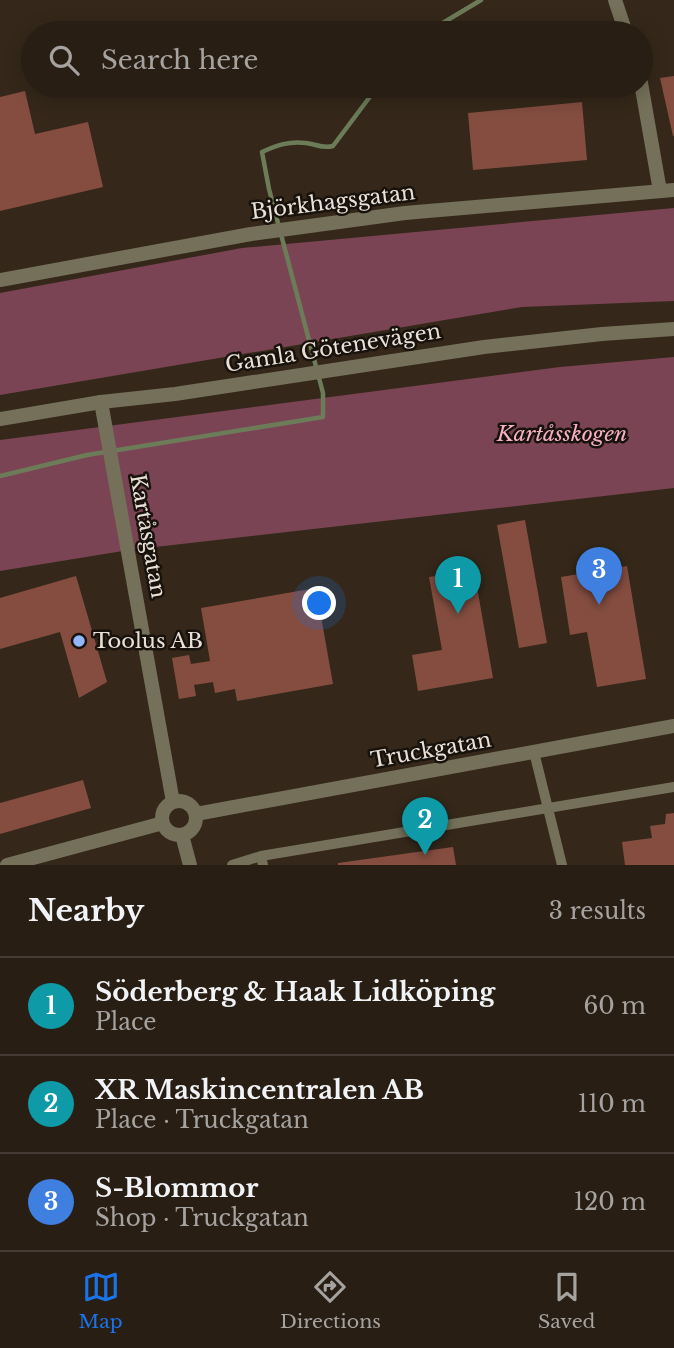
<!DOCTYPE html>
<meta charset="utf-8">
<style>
:root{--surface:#281e14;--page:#30271d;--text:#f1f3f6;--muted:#a5a2a0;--line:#443c34;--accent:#1a73e8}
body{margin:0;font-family:"Libre Baskerville",serif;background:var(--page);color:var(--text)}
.you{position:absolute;left:320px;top:604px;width:24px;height:24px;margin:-18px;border:5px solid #fff;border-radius:50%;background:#1a73e8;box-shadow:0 0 0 10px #1a73e833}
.badge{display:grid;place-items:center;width:46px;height:46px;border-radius:50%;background:var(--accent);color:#fff;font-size:23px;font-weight:700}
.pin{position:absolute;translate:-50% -58px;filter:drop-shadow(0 2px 4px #0008)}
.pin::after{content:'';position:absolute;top:37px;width:24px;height:21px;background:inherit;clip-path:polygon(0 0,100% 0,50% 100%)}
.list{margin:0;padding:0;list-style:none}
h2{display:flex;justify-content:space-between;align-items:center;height:91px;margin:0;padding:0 28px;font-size:30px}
h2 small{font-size:23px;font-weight:400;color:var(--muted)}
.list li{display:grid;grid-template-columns:46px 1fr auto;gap:21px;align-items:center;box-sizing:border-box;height:98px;padding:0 28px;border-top:2px solid var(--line)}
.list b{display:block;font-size:26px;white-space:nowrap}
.list p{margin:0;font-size:23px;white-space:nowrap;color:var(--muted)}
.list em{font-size:23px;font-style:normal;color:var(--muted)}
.icon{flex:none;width:38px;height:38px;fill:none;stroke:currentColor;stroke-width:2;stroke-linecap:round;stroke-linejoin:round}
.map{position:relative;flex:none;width:674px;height:865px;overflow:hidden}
.search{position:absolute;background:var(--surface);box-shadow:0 4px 18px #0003;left:21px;right:21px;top:21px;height:77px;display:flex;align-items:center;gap:18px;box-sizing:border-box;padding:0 24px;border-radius:38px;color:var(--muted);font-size:26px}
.sheet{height:385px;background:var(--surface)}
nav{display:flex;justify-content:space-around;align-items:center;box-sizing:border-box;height:98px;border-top:2px solid var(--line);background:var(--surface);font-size:19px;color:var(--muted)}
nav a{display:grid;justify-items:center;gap:4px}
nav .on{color:var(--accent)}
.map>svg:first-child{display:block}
</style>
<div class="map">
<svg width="674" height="865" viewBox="0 0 674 865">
<rect width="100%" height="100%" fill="#35281a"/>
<path fill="#7a4454" d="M 674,208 L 674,301 L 522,307 L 0,395 L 0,293 L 242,248 Z
M 674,357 L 674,488 L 129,550 L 0,571 L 0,440 L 560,367 Z"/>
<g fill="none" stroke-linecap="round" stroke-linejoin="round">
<path stroke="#6c7c59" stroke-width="4.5" d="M 426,33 L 481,0
M 0,476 L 87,455 L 323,417 L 323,393 L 269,189 L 262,152 C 277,145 289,141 306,143 C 316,144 322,149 333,146 L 378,86"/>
</g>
<path fill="#844d40" d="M 674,76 L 674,136 L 673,136 L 660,78 Z
M 25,91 L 35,134 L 88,122 L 103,187 L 0,211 L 0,97 Z
M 582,102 L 587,160 L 473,170 L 468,113 Z
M 525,520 L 547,643 L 519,648 L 497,525 Z
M 627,566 L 646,679 L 597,687 L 587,632 L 570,635 L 561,577 Z
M 474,570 L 493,678 L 418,691 L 412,655 L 442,650 L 429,577 Z
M 76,576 L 107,682 L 79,698 L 60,632 L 0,649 L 0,598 Z
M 316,588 L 333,684 L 237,701 L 235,689 L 215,693 L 213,682 L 194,685 L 196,696 L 179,699 L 172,658 L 189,655 L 191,664 L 210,661 L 201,608 Z
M 83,780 L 91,808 L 0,834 L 0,803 Z
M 674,813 L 674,865 L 625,865 L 622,842 L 652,838 L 650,826 L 665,824 L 666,814 Z
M 453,847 L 456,865 L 338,865 L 338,863 Z"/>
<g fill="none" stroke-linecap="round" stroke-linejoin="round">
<path stroke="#747059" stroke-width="10" d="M 534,752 L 562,865
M 261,856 L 674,787
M 232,865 L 261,856 L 263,865"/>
<path stroke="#747059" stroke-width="14" d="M 615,0 L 626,33
M 641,83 L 660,191
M 0,280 L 251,234 L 405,213 L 674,190
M 101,402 L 173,802
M162 818a17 17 0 1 1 34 0a17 17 0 1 1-34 0Z
M 196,814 L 674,726
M 182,835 L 190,865
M 7,865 L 163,823"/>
<path stroke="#747059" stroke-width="14" d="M 0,419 L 101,402 L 175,394 L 484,347 L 602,334 L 674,329"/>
</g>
<circle fill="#92b7fd" stroke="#18120c" stroke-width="2.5" cx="79" cy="641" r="7"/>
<g text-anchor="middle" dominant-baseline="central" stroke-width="5" stroke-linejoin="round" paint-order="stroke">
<g font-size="21" fill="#e9e0d8" stroke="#18120c">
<text transform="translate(333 202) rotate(-7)">Björkhagsgatan</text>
<text transform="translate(333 348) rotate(-9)">Gamla Götenevägen</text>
<text transform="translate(148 536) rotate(80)">Kartåsgatan</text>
<text transform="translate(431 750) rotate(-10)">Truckgatan</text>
</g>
<g font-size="21" font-style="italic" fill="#f6b0c3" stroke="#18120c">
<text x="562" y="434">Kartåsskogen</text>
</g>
<g font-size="21" fill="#e9e0d8" stroke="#18120c" text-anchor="start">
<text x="93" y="641">Toolus AB</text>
</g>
</g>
</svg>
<div class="you"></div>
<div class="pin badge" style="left:458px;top:614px;background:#0f9aa8">1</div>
<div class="pin badge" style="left:425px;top:855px;background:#0f9aa8">2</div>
<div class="pin badge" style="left:599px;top:605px;background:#3f7fe0">3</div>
<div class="search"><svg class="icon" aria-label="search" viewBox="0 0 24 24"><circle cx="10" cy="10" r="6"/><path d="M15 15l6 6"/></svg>Search here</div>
</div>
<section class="sheet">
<h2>Nearby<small>3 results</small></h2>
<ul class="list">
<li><span class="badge" style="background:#0f9aa8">1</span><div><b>Söderberg &amp; Haak Lidköping</b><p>Place</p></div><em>60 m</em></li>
<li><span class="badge" style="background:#0f9aa8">2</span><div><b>XR Maskincentralen AB</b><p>Place · Truckgatan</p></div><em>110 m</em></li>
<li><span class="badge" style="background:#3f7fe0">3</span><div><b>S-Blommor</b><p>Shop · Truckgatan</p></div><em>120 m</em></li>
</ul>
</section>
<nav>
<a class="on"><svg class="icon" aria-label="map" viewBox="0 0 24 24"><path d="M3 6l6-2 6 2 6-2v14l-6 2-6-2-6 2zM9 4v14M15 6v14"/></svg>Map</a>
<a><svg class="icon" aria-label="directions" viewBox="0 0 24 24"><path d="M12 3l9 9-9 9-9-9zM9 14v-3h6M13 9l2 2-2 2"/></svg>Directions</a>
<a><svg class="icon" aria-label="saved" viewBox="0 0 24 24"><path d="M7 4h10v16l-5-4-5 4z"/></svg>Saved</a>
</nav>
